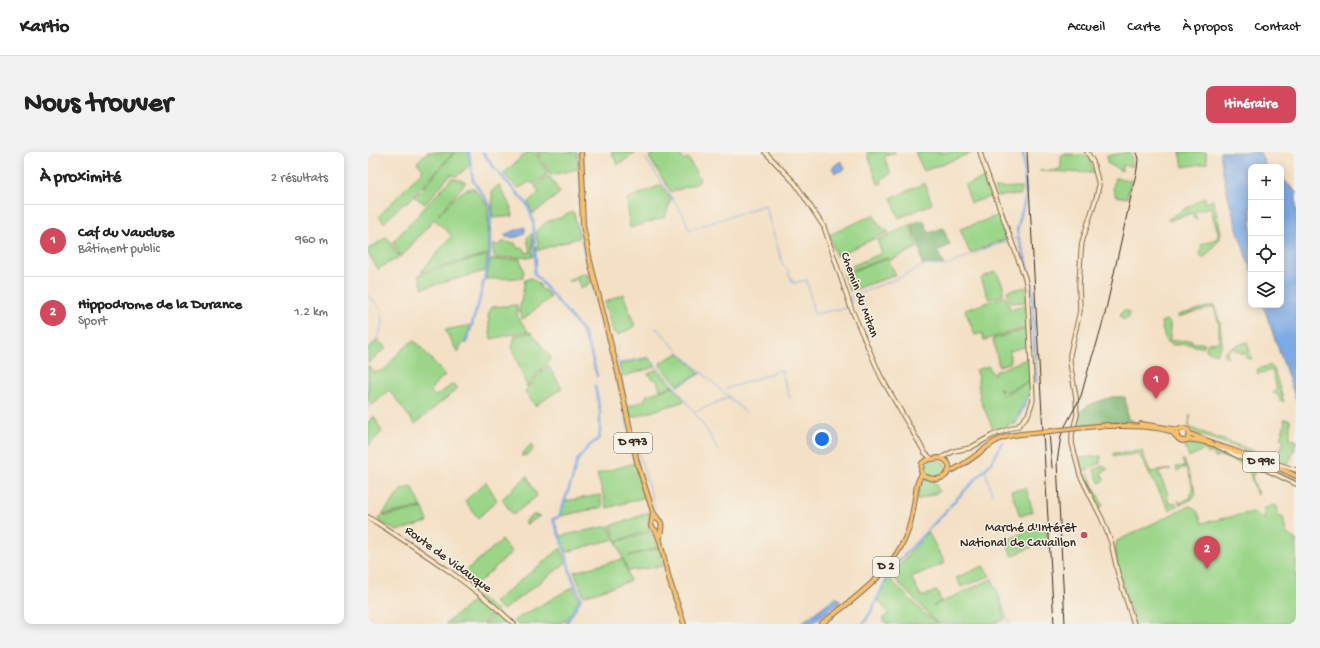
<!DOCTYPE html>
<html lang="fr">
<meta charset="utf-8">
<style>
:root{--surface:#fff;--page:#f2f2f2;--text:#222;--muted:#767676;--line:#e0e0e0;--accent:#d1495b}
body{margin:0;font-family:"Gochi Hand",sans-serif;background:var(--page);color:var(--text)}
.controls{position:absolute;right:12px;top:12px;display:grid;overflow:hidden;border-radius:8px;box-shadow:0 2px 10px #0003}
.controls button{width:36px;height:36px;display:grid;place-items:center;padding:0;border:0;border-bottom:1px solid var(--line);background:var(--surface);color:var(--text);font:20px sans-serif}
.you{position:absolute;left:454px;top:287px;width:14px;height:14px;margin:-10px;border:3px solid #fff;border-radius:50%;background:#1a73e8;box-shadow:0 0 0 6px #1a73e833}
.badge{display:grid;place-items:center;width:26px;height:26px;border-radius:50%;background:var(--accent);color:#fff;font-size:13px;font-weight:700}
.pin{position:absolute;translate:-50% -33px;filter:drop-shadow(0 1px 2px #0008)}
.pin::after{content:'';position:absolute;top:21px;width:14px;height:12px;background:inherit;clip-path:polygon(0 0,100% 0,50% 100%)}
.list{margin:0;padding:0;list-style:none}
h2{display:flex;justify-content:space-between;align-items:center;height:52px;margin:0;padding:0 16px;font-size:17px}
h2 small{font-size:13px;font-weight:400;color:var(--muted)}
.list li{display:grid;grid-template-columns:26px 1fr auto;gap:12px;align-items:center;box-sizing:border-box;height:72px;padding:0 16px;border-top:1px solid var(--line)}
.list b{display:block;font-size:15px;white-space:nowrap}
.list p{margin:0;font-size:13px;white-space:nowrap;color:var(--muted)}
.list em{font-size:13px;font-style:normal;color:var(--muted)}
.icon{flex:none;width:22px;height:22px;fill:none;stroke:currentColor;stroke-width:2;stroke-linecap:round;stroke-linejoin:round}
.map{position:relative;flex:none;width:928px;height:472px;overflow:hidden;border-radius:8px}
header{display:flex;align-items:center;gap:24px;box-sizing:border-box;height:56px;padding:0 20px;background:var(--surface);border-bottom:1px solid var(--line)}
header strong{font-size:19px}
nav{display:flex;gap:22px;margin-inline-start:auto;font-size:14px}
.intro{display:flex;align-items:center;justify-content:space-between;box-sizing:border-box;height:96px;padding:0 24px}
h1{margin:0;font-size:28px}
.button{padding:10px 18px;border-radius:8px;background:var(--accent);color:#fff;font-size:14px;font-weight:700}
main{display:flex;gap:24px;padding:0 24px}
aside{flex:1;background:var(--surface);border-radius:8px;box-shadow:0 2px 10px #0003}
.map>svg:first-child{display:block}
</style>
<header>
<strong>Kartio</strong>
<nav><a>Accueil</a><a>Carte</a><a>À propos</a><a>Contact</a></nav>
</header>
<div class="intro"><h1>Nous trouver</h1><a class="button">Itinéraire</a></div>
<main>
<aside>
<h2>À proximité<small>2 résultats</small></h2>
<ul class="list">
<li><span class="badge">1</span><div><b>Caf du Vaucluse</b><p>Bâtiment public</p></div><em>960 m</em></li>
<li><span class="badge">2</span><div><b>Hippodrome de la Durance</b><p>Sport</p></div><em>1.2 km</em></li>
</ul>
</aside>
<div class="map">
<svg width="928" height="472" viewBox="0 0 928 472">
<rect width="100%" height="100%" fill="#f7f3e8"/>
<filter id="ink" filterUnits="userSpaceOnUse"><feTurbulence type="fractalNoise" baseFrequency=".025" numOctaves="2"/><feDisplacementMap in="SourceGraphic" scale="8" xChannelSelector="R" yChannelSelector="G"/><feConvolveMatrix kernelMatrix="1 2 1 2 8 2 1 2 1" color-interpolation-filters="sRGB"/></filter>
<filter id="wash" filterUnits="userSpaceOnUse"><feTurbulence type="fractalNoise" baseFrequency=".012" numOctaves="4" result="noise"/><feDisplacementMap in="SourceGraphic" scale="16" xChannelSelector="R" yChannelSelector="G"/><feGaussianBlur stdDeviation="0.9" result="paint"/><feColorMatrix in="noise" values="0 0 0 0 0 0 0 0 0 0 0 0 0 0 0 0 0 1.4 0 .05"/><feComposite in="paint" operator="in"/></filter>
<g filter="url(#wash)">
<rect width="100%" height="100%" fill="#f4e0c5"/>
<path fill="#9ad588" stroke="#6a8053" d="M 59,0 L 86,0 L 39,51 L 34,52 L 16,71 L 11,64 L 55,18 L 49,10 Z
M 87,0 L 100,0 L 102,13 L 89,24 L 82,23 L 57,52 L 47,45 Z
M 159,0 L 167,0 L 180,22 L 166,32 L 161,30 L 153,35 L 150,36 L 135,22 Z
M 169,0 L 209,0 L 210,17 L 183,23 Z
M 243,0 L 268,0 L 250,13 Z
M 288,0 L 311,0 L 315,8 L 320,6 L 332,28 L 330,31 L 303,40 L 281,5 Z
M 499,0 L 528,0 L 516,5 L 523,22 L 513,26 L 514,31 L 510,32 Z
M 547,0 L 606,0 L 556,19 Z
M 762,0 L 765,14 L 754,13 L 754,19 L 739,11 L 739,4 Z
M 812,0 L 838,0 L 839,11 L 815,15 Z
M 696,2 L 718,3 L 722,9 L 726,21 L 672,19 L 672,18 L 686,19 L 693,16 L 693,4 Z
M 179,25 L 182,25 L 192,41 L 165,62 L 160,50 L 171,41 L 167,34 Z
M 84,26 L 98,30 L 70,63 C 81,54 90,37 106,36 L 120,54 L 121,102 L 53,120 L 84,84 L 66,67 L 33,105 L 25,90 Z
M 618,26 L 625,44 L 603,51 L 597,33 Z
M 747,26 L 763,28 L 759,46 L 748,44 L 745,37 Z
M 557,31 L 564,52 L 531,66 L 523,46 Z
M 131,33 L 143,56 L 145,64 L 125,66 L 124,39 Z
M 293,33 L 303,47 L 297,65 L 262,76 L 259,47 Z
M 653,35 L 653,43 L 629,44 L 626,36 Z
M 837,45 L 837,51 L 845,48 L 853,80 L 852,86 L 839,103 L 834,106 L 832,101 L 834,92 L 850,86 L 850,80 L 842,55 L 826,60 L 829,67 L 827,68 L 824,61 L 801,69 L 800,67 Z
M 204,60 L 206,61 L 211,84 L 210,86 L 168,99 L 170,91 L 168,79 L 180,69 L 192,66 Z
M 505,63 L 514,76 L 521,80 L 468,104 L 461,83 Z
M 632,63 L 640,86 L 602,101 L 592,77 Z
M 542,73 L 549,96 L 521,109 L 528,123 L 482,139 L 475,122 L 519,107 L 521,109 L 519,106 L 485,118 L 484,114 L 514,101 L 509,88 Z
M 164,81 L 165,105 L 127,106 L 124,93 L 133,93 L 134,90 L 147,91 L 150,97 L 156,96 L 158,101 L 162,100 L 159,86 Z
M 19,85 L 31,105 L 10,117 L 0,101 L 0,97 Z
M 120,103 L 117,119 L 55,136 L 50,123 Z
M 152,107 L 156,119 L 154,126 L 118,127 L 122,108 Z
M 628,119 L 635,134 L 635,143 L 621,147 L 620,145 L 613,126 Z
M 216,121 L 220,123 L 222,131 L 213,137 L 209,127 L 201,130 L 200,128 Z
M 163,126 L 171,132 L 174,138 L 177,138 L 183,145 L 155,167 L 151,160 L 157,128 Z
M 658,135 L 659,148 L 656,150 L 645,151 L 642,149 L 639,139 Z
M 255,142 L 267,174 L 250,183 L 245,180 L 236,151 Z
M 638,144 L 642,157 L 657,153 L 658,173 L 657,176 L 616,188 L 614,181 L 607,183 L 597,158 Z
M 149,153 L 149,161 L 150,165 L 160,179 L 123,187 L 120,163 L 124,155 Z
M 846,153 L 852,171 L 854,192 L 848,202 L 839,199 L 838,196 L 840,191 L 851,190 L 851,173 L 846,155 L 810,165 L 810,163 Z
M752.5 163a4.5 4.5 0 1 1 9 0a4.5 4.5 0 1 1-9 0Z
M 799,168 L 802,171 L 802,189 L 824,188 L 824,191 L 837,191 L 836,194 C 830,196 825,193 820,192 C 815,192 811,193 807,193 C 796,193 795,178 793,170 Z
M 103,173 L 97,190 L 93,193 L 90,201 L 77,178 Z
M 659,177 L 660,194 L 642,199 L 642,211 L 631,214 L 625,187 Z
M 163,180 L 183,206 L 159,235 L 144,195 L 147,184 Z
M 10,188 L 18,196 L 0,211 L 0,197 Z
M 45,189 L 49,191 L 77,223 L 65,234 L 63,240 L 67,244 L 71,242 L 85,232 L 90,236 L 47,272 L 21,238 L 5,253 L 0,248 L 0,213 L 6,220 C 21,219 20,213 28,204 C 33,199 39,193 45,189 Z
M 879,190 L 884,207 L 878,206 L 877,201 L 873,202 L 873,199 L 868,199 L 867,196 L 862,197 L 859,200 L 860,206 L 856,204 L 856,201 L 865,195 Z
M 311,201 L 332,221 L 310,233 L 292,213 L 293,210 Z
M 280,206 L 286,211 L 287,215 L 256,224 L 254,222 L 251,213 L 253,212 Z
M 661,206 L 662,229 L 637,240 L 634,239 L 631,235 L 635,244 L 635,243 L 663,229 L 663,238 L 647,271 L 626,279 L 612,247 L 610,227 L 611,225 L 608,218 L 621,214 L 622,218 L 626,223 L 627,220 Z
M 180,213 L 194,236 L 167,254 L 157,239 Z
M 900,214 L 903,214 L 906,217 L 916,250 L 912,248 L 910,243 L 905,241 L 907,238 L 909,238 L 904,218 L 890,222 L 889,217 Z
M 289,217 L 305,234 L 292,238 L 289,228 L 284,227 L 280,222 Z
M 305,235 L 317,249 L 263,266 L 261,254 L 276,249 L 279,243 Z
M 822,263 L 821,273 L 823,276 L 908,307 L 916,288 L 912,286 L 917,272 L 916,267 L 922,268 L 922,288 L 928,288 L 926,299 L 920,312 L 913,310 L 826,281 L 821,274 Z
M 6,264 L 14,280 L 0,294 L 0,270 Z
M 823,290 L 862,304 L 874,309 L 874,312 L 852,304 L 847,306 L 845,300 L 840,302 L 837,297 L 821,305 L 817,295 Z
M 162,293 L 164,293 L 165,296 C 164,303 158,303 153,304 Z
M 774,299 L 782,320 L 803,317 L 791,320 L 791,324 L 792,324 L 799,340 L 801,352 L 807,350 L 809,354 L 801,358 L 771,302 L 746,304 L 746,301 Z
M 733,304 L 732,311 L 715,320 L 710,308 L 711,306 Z
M 871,304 L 928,327 L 928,330 L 925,327 L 919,325 L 919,326 Z
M 814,308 L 816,308 L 828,341 L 824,347 L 812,353 L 810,348 L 812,351 L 823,345 L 822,343 L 825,339 C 825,335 821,320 819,316 L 814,316 L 809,319 L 808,315 L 817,314 Z
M 568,309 C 576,308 580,314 577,321 C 571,326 559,326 555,318 L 557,312 L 559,310 L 567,310 Z
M 267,311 L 278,345 L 239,356 L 229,322 Z
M 879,312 L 881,313 L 883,319 L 887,320 L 884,325 L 890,343 L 889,344 Z
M 734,314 L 740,317 L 733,321 L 737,328 L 731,331 L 726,318 Z
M 720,321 L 726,333 L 720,336 L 716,324 Z
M 159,324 L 169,344 L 145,363 L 134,347 Z
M 561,327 L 566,328 L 571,340 L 549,348 C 550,339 552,330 561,327 Z
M 118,330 L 129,348 L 110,366 L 97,349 Z
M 44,335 L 54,355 L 14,363 L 34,337 Z
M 726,335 L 735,354 L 731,356 L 721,338 Z
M 658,336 L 665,360 L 652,364 L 643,339 Z
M 232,343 L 235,355 L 192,364 L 197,349 Z
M 906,353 L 909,354 L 911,365 L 915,365 L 918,381 L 928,388 L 928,472 L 767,472 C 762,455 742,403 749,389 L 821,354 C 830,356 831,364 834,371 L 885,360 L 897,367 L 895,357 Z
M 55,356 L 60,370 L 28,379 L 10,368 L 12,365 Z
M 282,360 C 282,367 279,372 282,378 L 248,389 L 243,373 L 261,368 Z
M 165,363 L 172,364 L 159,372 L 156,370 Z
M 678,369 L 679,369 L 679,388 L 644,404 L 638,389 L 671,374 L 672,375 Z
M 241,374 L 246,387 L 198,400 L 192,384 Z
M 282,380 L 286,383 L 290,395 L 260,404 L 291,396 L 295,414 L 260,419 L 248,390 Z
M 560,380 L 577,411 L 543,425 L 553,444 L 557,444 L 569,438 L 573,449 L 565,454 L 624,427 L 631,444 L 637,467 L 623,472 L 519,472 L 515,466 L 521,462 L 510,447 L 520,425 L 557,462 L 569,471 L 524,424 L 524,422 Z
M 134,388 L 144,400 L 109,432 L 93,423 Z
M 193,396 L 198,411 L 135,458 L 126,450 Z
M 255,407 L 262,429 L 216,444 L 206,420 Z
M 615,414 L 622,424 L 593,435 L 588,426 Z
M 205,435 L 211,448 L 199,468 L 188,472 L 148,472 L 145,469 Z
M 110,445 L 129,459 L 112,472 L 77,472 Z
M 130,461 L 141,472 L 115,472 Z"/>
<path fill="#7bb674" stroke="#5b7049" d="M 555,68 L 561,81 L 575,76 L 582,93 L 569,99 L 576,112 L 554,112 L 552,97 L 543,72 Z
M 744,245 L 757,245 L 760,267 L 766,269 L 708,274 C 708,270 709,266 711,262 C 715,253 735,248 744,245 Z"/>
<path fill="#7baae5" stroke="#5b6a82" d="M 852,0 L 892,0 L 897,12 L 900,15 L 883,15 L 883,119 C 870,81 857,41 852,0 Z
M 471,10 L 474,10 L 477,17 L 467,21 L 464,16 Z
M 913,26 L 918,30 L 928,40 L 928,247 L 895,153 L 913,153 Z
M 157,75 L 157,80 C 154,85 145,86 138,85 L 137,82 Z
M 468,445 L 472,448 L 471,452 L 443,472 L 432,472 Z"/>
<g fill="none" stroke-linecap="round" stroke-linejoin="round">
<path stroke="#7baae5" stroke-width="1" d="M 215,0 L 217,31
M 278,7 L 316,64 L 321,78 L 397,53 L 415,113 L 420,119 L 425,131 L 439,128 L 446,162 L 481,155
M 210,52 L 212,35 L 210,0
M 208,69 L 244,205
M 646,87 L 651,86
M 0,144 L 13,156 L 15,171 L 9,188 L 0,196
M 483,151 L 482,145 L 528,127 L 557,113 L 578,114 L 621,95 L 641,89
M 287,176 L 292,179 L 307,196 L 377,260
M 252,193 L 248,201 L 267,289 L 287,356
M 251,211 L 280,205 C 297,221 312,240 326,260 C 335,273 344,284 350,299
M 250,230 L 267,308
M 307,236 L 334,221
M 358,237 L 413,218 L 422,247
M 0,250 L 2,253 L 0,256
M 327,260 L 361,245
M 617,318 L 624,342
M 624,426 L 642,472"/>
<path stroke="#7baae5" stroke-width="2.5" d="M 115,0 L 127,17 L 159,52 L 165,68 L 168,111 L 166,121 L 214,178 L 222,198 L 229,224
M 650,83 L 649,78 L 658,44 L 655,0
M 650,84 L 660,115 L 664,137 L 668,230
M 98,191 L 111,150 L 122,102 L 122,89 L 123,55 L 105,28 L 101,0
M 647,272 L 663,239
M 582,354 L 623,311 L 634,290
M 198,472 L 213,447 L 202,420 L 198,401 L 185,367 L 191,365 L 204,328 L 209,309 L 219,296 L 231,286 L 232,280 L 232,259 L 227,234
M 495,472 L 503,460 L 523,417 L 580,357"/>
</g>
</g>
<g filter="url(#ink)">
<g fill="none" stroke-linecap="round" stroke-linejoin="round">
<g stroke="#7c6a58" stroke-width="5.5">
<path id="secondary" d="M 397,0 L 427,31 L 456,75 L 483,156 L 513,225 L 557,301 L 564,307
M 719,0 L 725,10 L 731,33 L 729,43 L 714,90 L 713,100 L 711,132 L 712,159 L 702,202 L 702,211 L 708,245 L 709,263 L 704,282 L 704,291 L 712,323 L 734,367 L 743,390 L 750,422 L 766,472
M 849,294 L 928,332
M 573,306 L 586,299 L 602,296 L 625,283 L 650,274 L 660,263 L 665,248 L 659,136 L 657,126 L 615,10 L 612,0
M 891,306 L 928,318
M 0,365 C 51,398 102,430 146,472"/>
</g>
<g stroke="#7c6a58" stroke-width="6">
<path id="primary" d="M 213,0 L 215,40
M 215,37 L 214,47 L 215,73 L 222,109 L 250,221 L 269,310 L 285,360 L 290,367
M 773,272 L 811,278
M 738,274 C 759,274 781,273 802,279 C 809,282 810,292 819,288 L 822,282 L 820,278 L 814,276 L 809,279 L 809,284
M 710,276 L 740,273
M 822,282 L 843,290
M 819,288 C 837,285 910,315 928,324
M 570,306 C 590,307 582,336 556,324 L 553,319 L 554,311 L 559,308 Z
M 580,320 C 598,314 611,299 628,289 C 639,283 652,282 665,281
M 285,361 L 283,374 L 288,379 L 292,389 L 301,427 L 316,472
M 289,367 C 297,370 292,379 292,385
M 453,472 C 484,449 523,421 538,384 C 545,368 546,350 549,333 C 550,329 552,326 554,321"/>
</g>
<use href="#secondary" stroke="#fce6c4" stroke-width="3.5"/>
<use href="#primary" stroke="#f7c06c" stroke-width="4"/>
<path stroke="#3b2a1e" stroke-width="1" d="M 659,0 L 686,472
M 681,280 L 684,316
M 697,472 L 689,310 L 693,284 L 696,276 L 713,244 L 722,211 L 728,194 L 737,162 L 769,17 L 770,7 L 768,0"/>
<g stroke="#7c6a58" stroke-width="6" stroke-linecap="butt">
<path id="primary-bridge" d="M 665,281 L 710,276"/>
</g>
<use href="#primary-bridge" stroke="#f7c06c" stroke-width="4"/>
</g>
</g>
<circle fill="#d1495b" stroke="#f7f3e8" stroke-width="1.5" cx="716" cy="383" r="4"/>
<g text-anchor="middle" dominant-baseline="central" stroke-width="3" stroke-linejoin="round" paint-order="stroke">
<g fill="#f7f3e8" stroke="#73665b" stroke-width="1">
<rect x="246" y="281" width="38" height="20" rx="3"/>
<rect x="875" y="300" width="36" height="20" rx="3"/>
<rect x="505" y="405" width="26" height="20" rx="3"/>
</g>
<g font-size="12" font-weight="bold" fill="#3b2a1e">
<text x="265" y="291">D 973</text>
<text x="893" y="310">D 99c</text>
<text x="518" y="415">D 2</text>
</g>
<g font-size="13" fill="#3b2a1e" stroke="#f7f3e8">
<text transform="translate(491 143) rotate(70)">Chemin du Mitan</text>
<text transform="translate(80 408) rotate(36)">Route de Vidauque</text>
</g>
<g font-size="13" fill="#3b2a1e" stroke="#f7f3e8" text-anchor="end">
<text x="708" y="376">Marché d'Intérêt<tspan x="708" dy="15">National de Cavaillon</tspan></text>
</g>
</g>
</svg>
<div class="controls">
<button>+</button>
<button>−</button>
<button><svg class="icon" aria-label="locate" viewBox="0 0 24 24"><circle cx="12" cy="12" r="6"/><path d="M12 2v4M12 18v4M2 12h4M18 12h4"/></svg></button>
<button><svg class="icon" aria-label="layers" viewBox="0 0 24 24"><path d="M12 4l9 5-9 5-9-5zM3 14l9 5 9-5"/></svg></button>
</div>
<div class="you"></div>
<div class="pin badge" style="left:788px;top:247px">1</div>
<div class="pin badge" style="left:839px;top:417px">2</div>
</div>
</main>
